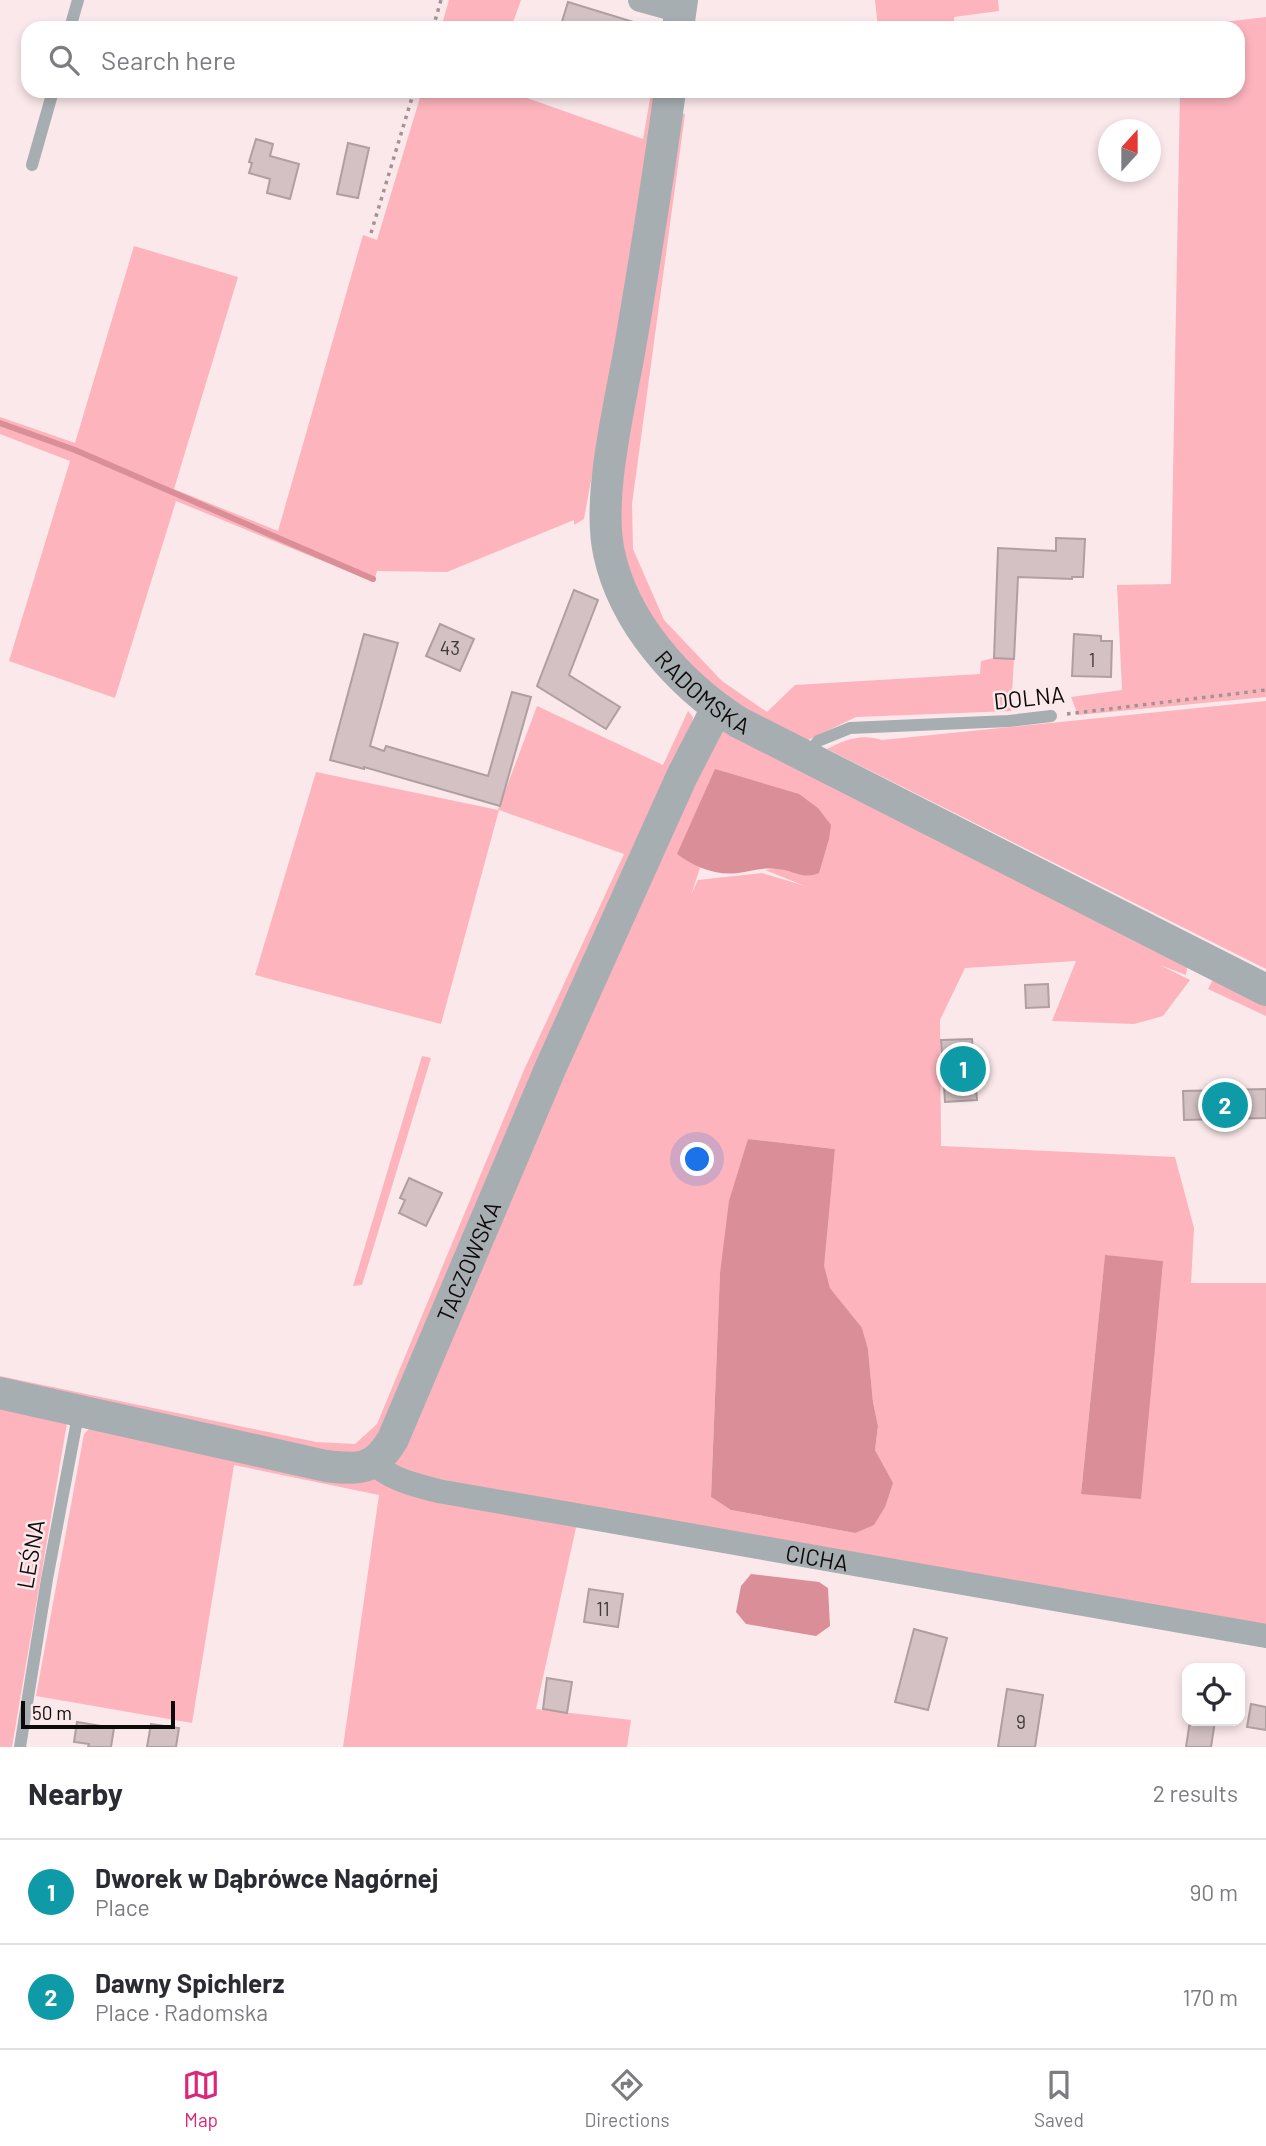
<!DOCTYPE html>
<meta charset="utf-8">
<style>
:root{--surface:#fff;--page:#f7f7f7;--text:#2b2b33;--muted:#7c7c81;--line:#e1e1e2;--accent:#db2777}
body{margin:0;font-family:Barlow,sans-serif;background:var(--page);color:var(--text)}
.controls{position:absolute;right:21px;bottom:21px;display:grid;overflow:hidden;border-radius:14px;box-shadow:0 4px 10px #0003}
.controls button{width:63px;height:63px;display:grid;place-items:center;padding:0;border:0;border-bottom:2px solid var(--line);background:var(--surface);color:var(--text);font:35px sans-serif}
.compass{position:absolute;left:1098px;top:119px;width:63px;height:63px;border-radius:50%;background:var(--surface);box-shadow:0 4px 10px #0003;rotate:21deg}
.scale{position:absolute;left:21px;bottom:18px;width:154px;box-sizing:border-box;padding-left:7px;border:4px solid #0f0a0a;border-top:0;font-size:19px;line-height:24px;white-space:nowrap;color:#0f0a0a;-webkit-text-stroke:5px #fbe8ea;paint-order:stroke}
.you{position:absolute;left:698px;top:1160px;width:24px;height:24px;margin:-18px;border:5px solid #fff;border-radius:50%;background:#1a73e8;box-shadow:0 0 0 10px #1a73e833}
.badge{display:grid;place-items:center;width:46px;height:46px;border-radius:50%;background:var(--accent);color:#fff;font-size:23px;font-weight:700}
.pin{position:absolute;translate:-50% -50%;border:4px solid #fff;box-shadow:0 2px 7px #0006}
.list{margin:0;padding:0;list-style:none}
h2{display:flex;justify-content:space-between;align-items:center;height:91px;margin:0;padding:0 28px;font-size:30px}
h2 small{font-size:23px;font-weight:400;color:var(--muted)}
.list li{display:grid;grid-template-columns:46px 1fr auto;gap:21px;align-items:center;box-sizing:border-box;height:105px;padding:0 28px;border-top:2px solid var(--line)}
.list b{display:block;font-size:26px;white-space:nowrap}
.list p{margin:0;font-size:23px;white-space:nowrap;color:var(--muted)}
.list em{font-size:23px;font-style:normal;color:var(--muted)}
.icon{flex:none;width:38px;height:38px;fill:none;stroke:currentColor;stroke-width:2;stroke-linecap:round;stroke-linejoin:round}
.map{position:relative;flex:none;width:1266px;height:1747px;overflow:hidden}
.search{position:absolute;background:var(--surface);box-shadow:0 4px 10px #0003;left:21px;right:21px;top:21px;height:77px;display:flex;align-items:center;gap:18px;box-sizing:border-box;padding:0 24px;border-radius:21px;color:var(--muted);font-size:26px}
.sheet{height:301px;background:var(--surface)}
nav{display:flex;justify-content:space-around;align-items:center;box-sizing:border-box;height:98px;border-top:2px solid var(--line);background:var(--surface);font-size:19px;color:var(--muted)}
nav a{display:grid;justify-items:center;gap:4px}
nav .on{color:var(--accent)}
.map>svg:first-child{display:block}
</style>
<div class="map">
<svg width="1266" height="1747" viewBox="0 0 1266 1747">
<rect width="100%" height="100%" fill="#fbe8ea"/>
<path fill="#fdb4bd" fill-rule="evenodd" d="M 449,0 L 521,0 L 511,28 L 441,28 Z
M 875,0 L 998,0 L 999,11 L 954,17 L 954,28 L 878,28 Z
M 1266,17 L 1266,697 L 1078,715 L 1071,697 L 1122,690 L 1117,585 L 1171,584 L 1180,91 L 1238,91 L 1238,28 L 1181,27 Z
M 422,91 L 507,91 L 643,139 L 651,93 L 655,94 L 616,342 L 584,519 L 574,525 L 574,520 L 447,572 L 377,571 L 374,582 L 176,501 L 115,698 L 9,661 L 70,461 L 0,434 L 0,417 L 75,443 L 134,246 L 238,277 L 174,489 L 278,531 L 363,235 L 377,240 Z
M 676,112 L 685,114 L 632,504 L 633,549 L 664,620 L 722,681 L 767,712 L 795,685 L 980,674 L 981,661 L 994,658 L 1014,659 L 1011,711 L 856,717 L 800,744 L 720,698 L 657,629 L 624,570 L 618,507 Z
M 1266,701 L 1266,969 L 827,749 C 844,740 862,733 882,740 Z
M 537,706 L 663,765 L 688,711 L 693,717 L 691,730 L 388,1427 L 359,1457 L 0,1386 L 0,1376 L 316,1442 L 355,1444 L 377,1424 L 524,1070 L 624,854 L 499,810 L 441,1024 L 255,975 L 316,772 L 498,810 Z
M 725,729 L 1188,961 L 1186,975 L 1160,965 L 1190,980 L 1163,1016 L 1134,1024 L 1052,1021 L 1076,961 L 965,968 L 940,1020 L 941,1146 L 1175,1157 L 1194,1228 L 1191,1283 L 1266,1283 L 1266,1627 L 441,1484 L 392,1463 L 716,734 ZM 677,854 L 819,873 L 782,868 L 765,870 L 805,886 L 762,873 L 698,880 L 691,895 L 700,868 ZM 748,1139 L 835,1149 L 823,1266 L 830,1288 L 862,1329 L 868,1349 L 873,1402 L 878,1426 L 875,1450 L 892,1483 L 855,1533 L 731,1510 L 711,1497 L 720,1273 ZM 1105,1256 L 1163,1261 L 1081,1493 Z
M 1216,974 L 1266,1000 L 1266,1016 L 1208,989 Z
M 422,1056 L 431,1058 L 362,1285 L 353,1286 Z
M 0,1403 L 67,1423 L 12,1747 L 0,1747 Z
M 95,1423 L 371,1476 L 577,1523 L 536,1709 L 631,1720 L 627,1747 L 343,1747 L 379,1495 L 234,1465 L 192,1723 L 36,1696 L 84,1434 Z"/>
<path fill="#da8e98" d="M 715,769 L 799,794 L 818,808 L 831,825 L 829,839 L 819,873 C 801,880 794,870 777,869 C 764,867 751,871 738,873 C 716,876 694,867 677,854 Z
M 748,1139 L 835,1149 L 824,1266 L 830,1288 L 862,1328 L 868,1349 L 873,1402 L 878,1426 L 875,1450 L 893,1483 L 885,1507 L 874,1525 L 855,1533 L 731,1510 L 711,1497 L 720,1273 L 729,1201 Z
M 1105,1255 L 1163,1261 L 1141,1499 L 1081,1494 Z
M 751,1574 L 819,1582 L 828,1588 L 830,1626 L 816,1636 L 746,1624 L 736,1612 L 741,1586 Z"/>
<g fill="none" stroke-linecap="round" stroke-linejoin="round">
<path stroke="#da8e98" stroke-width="6" d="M 0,423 L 75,450 L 373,579"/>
</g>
<path fill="#d3c1c3" stroke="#b09fa0" stroke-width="2" d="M 568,2 L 640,24 L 640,28 L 560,28 Z
M 256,139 L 273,144 L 270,156 L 299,164 L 290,199 L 267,193 L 270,179 L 249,173 L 252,163 L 249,162 Z
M 348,143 L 369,148 L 358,198 L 337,194 Z
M 1056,538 L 1085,539 L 1083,577 L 1072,577 L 1072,579 L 1018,577 L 1014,659 L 994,658 L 998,548 L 1056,551 Z
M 574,590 L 598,600 L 569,675 L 620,707 L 606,729 L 537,686 Z
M 440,624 L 474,639 L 460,671 L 426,656 Z
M 364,634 L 398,643 L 370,746 L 384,751 L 386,746 L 488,776 L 512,692 L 531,697 L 500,806 L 364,767 L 364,769 L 330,760 Z
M 1074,634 L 1101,636 L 1101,641 L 1112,641 L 1111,677 L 1072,676 Z
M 1048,984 L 1049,1007 L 1026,1008 L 1025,985 Z
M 972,1039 L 977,1100 L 945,1102 L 941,1040 Z
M 1266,1089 L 1266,1118 L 1184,1120 L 1183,1091 Z
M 409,1178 L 442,1193 L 426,1226 L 399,1213 L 405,1200 L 400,1198 Z
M 589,1589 L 623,1594 L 618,1627 L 584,1622 Z
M 914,1629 L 947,1638 L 928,1710 L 895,1702 Z
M 547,1678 L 572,1682 L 567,1713 L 543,1709 Z
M 1007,1689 L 1043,1695 L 1035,1747 L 998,1747 Z
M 1251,1704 L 1266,1707 L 1266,1730 L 1247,1727 Z
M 1190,1721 L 1215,1721 L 1211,1747 L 1186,1747 Z
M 77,1722 L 114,1728 L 111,1747 L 88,1747 L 89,1744 L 74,1742 Z
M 151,1724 L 179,1728 L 176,1747 L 147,1747 Z"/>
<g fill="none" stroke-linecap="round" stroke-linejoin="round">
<path stroke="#a29495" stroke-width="3.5" stroke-dasharray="3.5 5" stroke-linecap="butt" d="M 433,28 L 441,0
M 371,233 L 414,91
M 1067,714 L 1266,690"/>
<path stroke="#a7aeb1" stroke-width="12" d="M 70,28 L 78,0
M 32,165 L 53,91
M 806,757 L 818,741 L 850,728 L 1009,721 L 1051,716
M 20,1747 L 47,1579 L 79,1410"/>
<g stroke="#a7aeb1" stroke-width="24">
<path d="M 640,0 L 680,11"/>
<path id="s1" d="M 374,1464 C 393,1480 415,1485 438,1491 L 1266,1636"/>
</g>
<g stroke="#a7aeb1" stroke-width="32">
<path d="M 678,28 L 682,0"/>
<path id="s2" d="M 670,91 C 658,179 644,266 629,353 C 619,409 597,498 609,553 C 624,623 679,684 738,722 L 1266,990"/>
<path id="s3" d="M 0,1393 L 326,1466 C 360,1470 375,1470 393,1439 L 550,1069 L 682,776 L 717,708"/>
</g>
</g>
<g text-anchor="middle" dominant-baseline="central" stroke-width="5" stroke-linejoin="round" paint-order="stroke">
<g font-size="19" fill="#403838">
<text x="450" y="647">43</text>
<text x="1092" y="659">1</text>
<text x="603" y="1608">11</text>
<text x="1021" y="1721">9</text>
</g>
<g font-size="23" fill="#0f0a0a" stroke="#fbe8ea">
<text stroke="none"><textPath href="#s2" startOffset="639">RADOMSKA</textPath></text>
<text transform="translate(1029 697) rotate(-6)">DOLNA</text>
<text stroke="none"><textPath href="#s3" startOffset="606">TACZOWSKA</textPath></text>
<text transform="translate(30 1554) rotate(-80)">LEŚNA</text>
<text stroke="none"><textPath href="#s1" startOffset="455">CICHA</textPath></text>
</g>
</g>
</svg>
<div class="controls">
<button><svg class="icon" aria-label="locate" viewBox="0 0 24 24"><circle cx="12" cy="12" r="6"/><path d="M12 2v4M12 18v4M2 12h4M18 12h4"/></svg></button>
</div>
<svg class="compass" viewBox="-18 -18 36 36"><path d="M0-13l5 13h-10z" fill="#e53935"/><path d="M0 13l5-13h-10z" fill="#7c7c81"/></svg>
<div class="scale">50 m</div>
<div class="you"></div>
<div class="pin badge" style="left:963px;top:1069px;background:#0f9aa8">1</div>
<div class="pin badge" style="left:1225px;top:1105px;background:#0f9aa8">2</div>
<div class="search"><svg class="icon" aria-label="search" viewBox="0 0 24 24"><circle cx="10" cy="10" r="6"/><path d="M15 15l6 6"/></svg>Search here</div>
</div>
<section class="sheet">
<h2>Nearby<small>2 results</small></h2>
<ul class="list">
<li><span class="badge" style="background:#0f9aa8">1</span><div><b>Dworek w Dąbrówce Nagórnej</b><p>Place</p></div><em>90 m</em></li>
<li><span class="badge" style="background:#0f9aa8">2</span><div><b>Dawny Spichlerz</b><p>Place · Radomska</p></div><em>170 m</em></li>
</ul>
</section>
<nav>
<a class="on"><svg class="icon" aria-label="map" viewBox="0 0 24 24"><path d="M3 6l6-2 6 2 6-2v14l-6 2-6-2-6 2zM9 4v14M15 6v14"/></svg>Map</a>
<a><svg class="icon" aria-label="directions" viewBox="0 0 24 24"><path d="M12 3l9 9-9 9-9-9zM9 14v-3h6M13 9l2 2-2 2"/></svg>Directions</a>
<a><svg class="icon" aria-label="saved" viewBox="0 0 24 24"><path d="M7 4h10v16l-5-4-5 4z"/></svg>Saved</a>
</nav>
